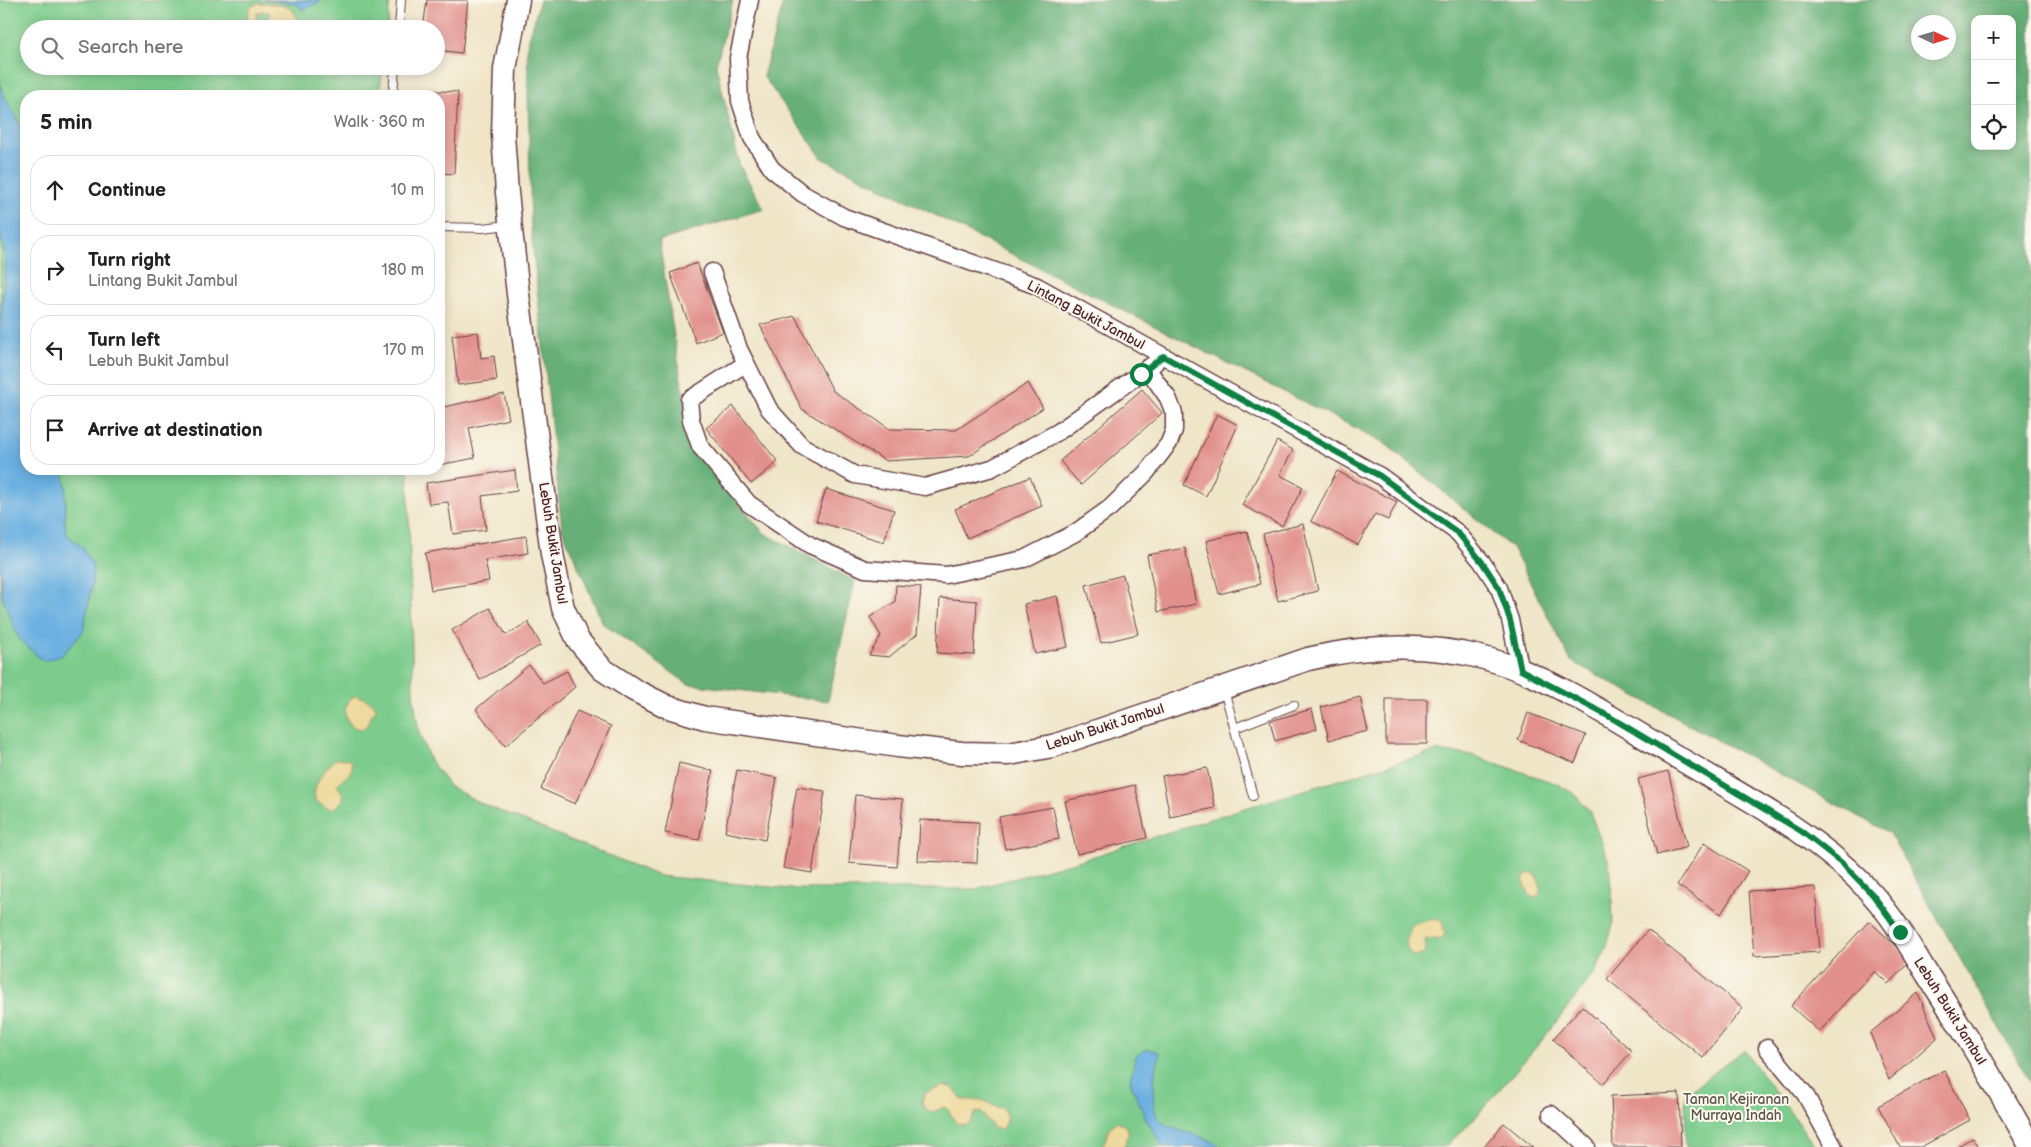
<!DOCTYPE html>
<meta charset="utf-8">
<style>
:root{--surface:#fff;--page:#f6f6f6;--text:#222;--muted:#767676;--line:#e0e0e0}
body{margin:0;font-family:"Balsamiq Sans",sans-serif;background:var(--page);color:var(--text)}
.controls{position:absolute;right:15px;top:15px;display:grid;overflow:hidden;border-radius:10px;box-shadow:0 2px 12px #0003}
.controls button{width:45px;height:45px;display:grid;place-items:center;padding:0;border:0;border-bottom:1px solid var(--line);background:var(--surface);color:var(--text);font:25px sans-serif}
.compass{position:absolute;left:1911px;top:15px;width:45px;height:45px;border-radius:50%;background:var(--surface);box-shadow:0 2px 12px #0003;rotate:94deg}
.stop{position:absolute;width:15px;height:15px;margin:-11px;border:4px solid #0b8043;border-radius:50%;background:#fff}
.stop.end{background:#0b8043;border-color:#fff;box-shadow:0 1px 5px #0008}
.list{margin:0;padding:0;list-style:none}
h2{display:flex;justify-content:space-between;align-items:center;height:65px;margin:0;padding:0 20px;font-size:21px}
h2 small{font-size:16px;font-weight:400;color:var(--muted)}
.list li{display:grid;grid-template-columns:32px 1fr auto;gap:15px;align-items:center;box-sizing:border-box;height:70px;margin:0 10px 10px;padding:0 10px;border:1px solid var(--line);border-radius:20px}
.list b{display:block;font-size:19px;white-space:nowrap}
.list p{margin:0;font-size:16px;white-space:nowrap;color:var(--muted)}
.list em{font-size:16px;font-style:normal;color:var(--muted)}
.icon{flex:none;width:28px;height:28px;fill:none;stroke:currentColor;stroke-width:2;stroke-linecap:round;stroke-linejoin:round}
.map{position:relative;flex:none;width:2031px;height:1147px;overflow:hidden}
.search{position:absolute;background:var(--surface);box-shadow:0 2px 12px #0003;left:20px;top:20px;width:425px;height:55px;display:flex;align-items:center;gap:12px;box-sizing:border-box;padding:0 18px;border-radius:28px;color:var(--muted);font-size:19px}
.panel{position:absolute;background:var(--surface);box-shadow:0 2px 12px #0003;left:20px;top:90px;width:425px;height:385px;border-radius:20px}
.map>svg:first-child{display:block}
</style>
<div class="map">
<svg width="2031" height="1147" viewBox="0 0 2031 1147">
<rect width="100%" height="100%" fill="#fbf7ec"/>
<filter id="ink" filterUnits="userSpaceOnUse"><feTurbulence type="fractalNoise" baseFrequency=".02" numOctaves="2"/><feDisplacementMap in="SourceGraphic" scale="10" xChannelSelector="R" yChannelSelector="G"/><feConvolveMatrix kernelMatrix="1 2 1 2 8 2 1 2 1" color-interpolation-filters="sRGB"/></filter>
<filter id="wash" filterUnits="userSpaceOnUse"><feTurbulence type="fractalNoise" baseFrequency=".0096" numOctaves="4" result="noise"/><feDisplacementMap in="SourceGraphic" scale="20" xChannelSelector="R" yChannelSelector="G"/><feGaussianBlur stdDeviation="1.12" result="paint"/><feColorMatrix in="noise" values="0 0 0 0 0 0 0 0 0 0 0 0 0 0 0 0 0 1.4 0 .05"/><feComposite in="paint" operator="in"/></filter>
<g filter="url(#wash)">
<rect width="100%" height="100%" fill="#efe5c7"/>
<path fill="#7dcc8d" stroke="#64765c" d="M 0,0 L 390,0 L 387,29 L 29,29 L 29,66 L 383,66 L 379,96 L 26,96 L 26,469 L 408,469 L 413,695 L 419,733 L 430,760 L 449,786 L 480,803 L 659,876 L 790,889 L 975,889 L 1082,860 L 1235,811 L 1436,751 L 1471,755 L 1558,784 L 1574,794 L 1589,810 L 1609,862 L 1612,901 L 1613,925 L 1606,949 L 1595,972 L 1543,1039 L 1474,1119 L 1445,1147 L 0,1147 Z
M 1744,1050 L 1816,1147 L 1686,1147 L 1685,1095 Z"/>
<path fill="#66b078" stroke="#586852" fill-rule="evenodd" d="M 540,0 L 733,0 L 716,65 L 740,166 L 764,209 L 659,241 L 692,449 L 764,533 L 855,581 L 828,701 L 688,684 L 603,624 L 562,529 L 531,230 L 527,46 Z
M 784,0 L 2031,0 L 2031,1084 L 1889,833 L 1571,661 L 1513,549 L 1383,442 L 822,158 L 763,76 ZM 1975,19 L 2012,19 L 2012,146 L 1975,146 ZM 1918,22 L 1948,22 L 1948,52 L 1918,52 Z"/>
<path fill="#eeda9e" stroke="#9c7c64" d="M 258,3 C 272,4 296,3 297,21 L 290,29 L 268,29 L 270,15 L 269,12 L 261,11 L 257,13 L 254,29 L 250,29 C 246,21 247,15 250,7 Z
M 354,696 L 364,698 L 375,705 L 376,710 C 374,712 372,714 371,716 C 369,718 370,722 368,724 C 358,739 332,714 354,696 Z
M 335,759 L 350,760 C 357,774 344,776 337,785 L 343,794 L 343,800 L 333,809 L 328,808 L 316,801 C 310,785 325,770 335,759 Z
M 1528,873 L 1536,875 C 1539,882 1543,889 1538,896 L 1533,898 L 1529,894 L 1523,879 Z
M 1433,919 L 1442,921 L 1445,935 L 1440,939 L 1426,939 L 1425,941 L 1426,950 L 1423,955 L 1413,956 C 1402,946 1407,936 1413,924 Z
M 944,1086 L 952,1087 L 962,1100 L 982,1100 L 996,1107 L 1002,1108 L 1006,1114 L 1006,1121 L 1002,1129 L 994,1128 L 981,1112 L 975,1113 L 970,1123 L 964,1125 L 956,1123 L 947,1108 L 944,1107 L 933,1112 L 926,1110 L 922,1102 L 925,1093 Z
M 1116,1122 L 1124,1125 L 1129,1132 L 1124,1147 L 1102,1147 L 1107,1137 L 1108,1130 Z"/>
<path fill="#6ab0e1" stroke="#5a6886" d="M 264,0 L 321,0 L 318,3 L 302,10 L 297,4 Z
M 0,85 C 7,105 23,123 26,143 L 26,469 L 62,469 L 66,486 L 65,526 L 68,536 L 82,547 L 93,566 L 92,585 L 83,632 L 61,656 L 43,661 L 19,639 L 2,596 L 0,565 L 0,329 L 6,260 L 0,233 Z
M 1147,1049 L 1159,1052 C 1160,1061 1157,1063 1155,1071 C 1154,1077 1154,1084 1154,1090 C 1150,1125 1168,1127 1196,1135 C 1203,1137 1210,1141 1217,1144 L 1218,1147 L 1163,1147 L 1146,1119 L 1130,1081 L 1136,1056 Z"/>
<g id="blocks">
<path fill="#e2908c" d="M 427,0 L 468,0 L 462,53 L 436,50 L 436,29 L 429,29 L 424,22 Z
M 419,90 L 458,92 L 454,174 L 439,173 L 439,96 L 418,96 Z
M 697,263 L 723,332 L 696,343 L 670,273 Z
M 795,316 L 833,391 L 890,429 L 956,430 L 1028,383 L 1043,408 L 969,456 L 886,461 L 802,409 L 760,325 Z
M 478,332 L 481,358 L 494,356 L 497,380 L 458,385 L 452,335 Z
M 1142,389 L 1162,413 L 1081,485 L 1060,461 Z
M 504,394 L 509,419 L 469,428 L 475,458 L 439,465 L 439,408 Z
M 733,406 L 778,462 L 751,484 L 706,428 Z
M 1217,414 L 1238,425 L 1206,496 L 1184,485 Z
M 1277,441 L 1293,450 L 1280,475 L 1303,487 L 1282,526 L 1242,505 Z
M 515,470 L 517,491 L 482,496 L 486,530 L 453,534 L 448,502 L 429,504 L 426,483 Z
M 1337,471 L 1397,502 L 1388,520 L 1375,514 L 1358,545 L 1311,521 Z
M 1030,477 L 1042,506 L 967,538 L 955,509 Z
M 826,489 L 894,510 L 884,542 L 816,521 Z
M 1303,524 L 1318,591 L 1278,601 L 1263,534 Z
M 1247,531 L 1260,584 L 1219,594 L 1206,541 Z
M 526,536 L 528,553 L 485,560 L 489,581 L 431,590 L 425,553 Z
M 1185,548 L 1196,604 L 1158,612 L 1147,555 Z
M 1123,575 L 1138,634 L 1101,643 L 1086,585 Z
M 896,585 L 921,587 L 917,634 L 889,657 L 869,655 L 881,636 L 870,617 L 895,602 Z
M 1057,596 L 1068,647 L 1035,654 L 1024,604 Z
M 940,598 L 977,601 L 974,655 L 937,653 Z
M 490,608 L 506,635 L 528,622 L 541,645 L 480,680 L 452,630 Z
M 529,665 L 543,683 L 567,671 L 575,687 L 505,746 L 476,709 Z
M 1360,697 L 1368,731 L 1329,740 L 1321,707 Z
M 1386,699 L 1427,699 L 1427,744 L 1386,744 Z
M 1312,709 L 1317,729 L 1275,741 L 1270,721 Z
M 577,711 L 611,726 L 575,804 L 541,789 Z
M 1528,713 L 1586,735 L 1575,763 L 1518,740 Z
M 679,763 L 713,771 L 699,840 L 665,833 Z
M 1207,768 L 1215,808 L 1170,817 L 1162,776 Z
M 737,770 L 777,778 L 765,840 L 725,832 Z
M 1668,771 L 1687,847 L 1657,855 L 1638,779 Z
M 1135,785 L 1147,838 L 1077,854 L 1065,801 Z
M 797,787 L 825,791 L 812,873 L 783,868 Z
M 855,795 L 903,799 L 897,867 L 849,863 Z
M 1053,807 L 1059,839 L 1005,849 L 999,817 Z
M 920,820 L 979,822 L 977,863 L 918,861 Z
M 1704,843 L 1748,871 L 1721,914 L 1677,885 Z
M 1815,887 L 1820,952 L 1754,956 L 1749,891 Z
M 1869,921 L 1911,960 L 1888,984 L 1875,971 L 1819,1032 L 1791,1006 Z
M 1648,930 L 1743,1008 L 1703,1058 L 1607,979 Z
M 1918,993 L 1937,1038 L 1889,1080 L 1870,1033 Z
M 1582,1006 L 1632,1051 L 1603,1084 L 1553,1039 Z
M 1944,1070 L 1970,1120 L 1921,1147 L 1900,1147 L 1878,1106 Z
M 1679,1093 L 1681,1147 L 1613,1147 L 1611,1096 Z
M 1504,1123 L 1533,1147 L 1484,1147 Z
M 1973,1137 L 1979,1147 L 1957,1147 Z"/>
</g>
</g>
<g filter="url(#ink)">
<use href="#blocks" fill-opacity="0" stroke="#633d42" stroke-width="1"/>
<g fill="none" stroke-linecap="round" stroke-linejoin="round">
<g stroke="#633d42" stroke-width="10">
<path id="service" d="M 399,29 L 401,0
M 393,96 L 395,66
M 439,227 L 482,228 L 509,225
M 1224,690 L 1253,796
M 1235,728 L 1294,705"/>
</g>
<g stroke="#633d42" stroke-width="19">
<path id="minor" d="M 750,0 L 738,58 L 740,101 L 752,138 L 772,169 L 803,194 L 844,217 L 1037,286 L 1380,476 L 1458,533 L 1482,562 L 1499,588 L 1510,620 L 1521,671
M 712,272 L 739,349 L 769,409 L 802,446 L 855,475 L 925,487 L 992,468 L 1058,432 L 1155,363
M 745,364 L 689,400 L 691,420 L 700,446 L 749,504 L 810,545 L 865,569 L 946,575 L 1024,559 L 1075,533 L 1110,508 L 1146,473 L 1169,443 L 1174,430 L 1174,413 L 1168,398 L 1147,368
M 1767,1048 L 1805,1094 L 1834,1147
M 1551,1114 L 1587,1147"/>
</g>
<g stroke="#633d42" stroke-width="25">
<path id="secondary" d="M 518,0 L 505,69 L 503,134 L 507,193 L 518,294 L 552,554 L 563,608 L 578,640 L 602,669 L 634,690 L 668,707 L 705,718 L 898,746 L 962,753 L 1009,754 L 1053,746 L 1308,659 C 1366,645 1426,643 1484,658 C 1549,675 1615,720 1672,754 C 1741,796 1816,832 1871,893 C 1893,917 1910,946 1927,974 C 1964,1030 1998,1088 2031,1147"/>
</g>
<use href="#service" stroke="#fff" stroke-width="8"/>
<use href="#minor" stroke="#fff" stroke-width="16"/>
<use href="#secondary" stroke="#fff" stroke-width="22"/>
</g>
</g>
<g fill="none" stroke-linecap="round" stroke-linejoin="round" filter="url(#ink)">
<path stroke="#0b8043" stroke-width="6" d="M 1141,374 L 1163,356 L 1380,476 L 1458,533 L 1482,562 L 1499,588 L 1510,620 L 1521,670 L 1610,717 L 1801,831 L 1842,863 L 1873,895 L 1900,932"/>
</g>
<g text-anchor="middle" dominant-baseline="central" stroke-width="4" stroke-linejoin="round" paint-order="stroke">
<g font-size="14" fill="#4a1f2b" stroke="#fbf7ec">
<text transform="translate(1086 315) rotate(28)">Lintang Bukit Jambul</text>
<text transform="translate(553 543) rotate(81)">Lebuh Bukit Jambul</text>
<text transform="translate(1105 727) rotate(-18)">Lebuh Bukit Jambul</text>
<text transform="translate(1950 1011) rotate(58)">Lebuh Bukit Jambul</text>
</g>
<g font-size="14" fill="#595348" stroke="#fbf7ec">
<text x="1736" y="1099">Taman Kejiranan<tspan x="1736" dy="16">Murraya Indah</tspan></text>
</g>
</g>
</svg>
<div class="controls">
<button>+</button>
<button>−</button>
<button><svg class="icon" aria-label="locate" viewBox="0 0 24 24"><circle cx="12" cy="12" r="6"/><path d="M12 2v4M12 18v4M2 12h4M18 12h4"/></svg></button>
</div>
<svg class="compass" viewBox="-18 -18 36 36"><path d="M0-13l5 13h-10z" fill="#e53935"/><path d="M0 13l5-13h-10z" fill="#767676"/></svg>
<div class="stop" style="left:1141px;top:374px"></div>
<div class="stop end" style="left:1900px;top:932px"></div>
<div class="search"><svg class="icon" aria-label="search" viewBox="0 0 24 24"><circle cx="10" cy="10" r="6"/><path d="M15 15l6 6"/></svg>Search here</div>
<section class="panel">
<h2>5 min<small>Walk · 360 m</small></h2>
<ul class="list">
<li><svg class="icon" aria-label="ahead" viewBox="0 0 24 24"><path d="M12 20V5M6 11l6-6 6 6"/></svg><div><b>Continue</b></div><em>10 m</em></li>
<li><svg class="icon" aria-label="right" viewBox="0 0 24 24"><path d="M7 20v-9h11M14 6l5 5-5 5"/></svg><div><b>Turn right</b><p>Lintang Bukit Jambul</p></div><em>180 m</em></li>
<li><svg class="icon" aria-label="left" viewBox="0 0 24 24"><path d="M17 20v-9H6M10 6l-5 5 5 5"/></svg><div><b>Turn left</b><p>Lebuh Bukit Jambul</p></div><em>170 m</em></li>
<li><svg class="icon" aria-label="arrive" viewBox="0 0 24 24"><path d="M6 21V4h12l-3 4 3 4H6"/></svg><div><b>Arrive at destination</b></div></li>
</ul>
</section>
</div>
